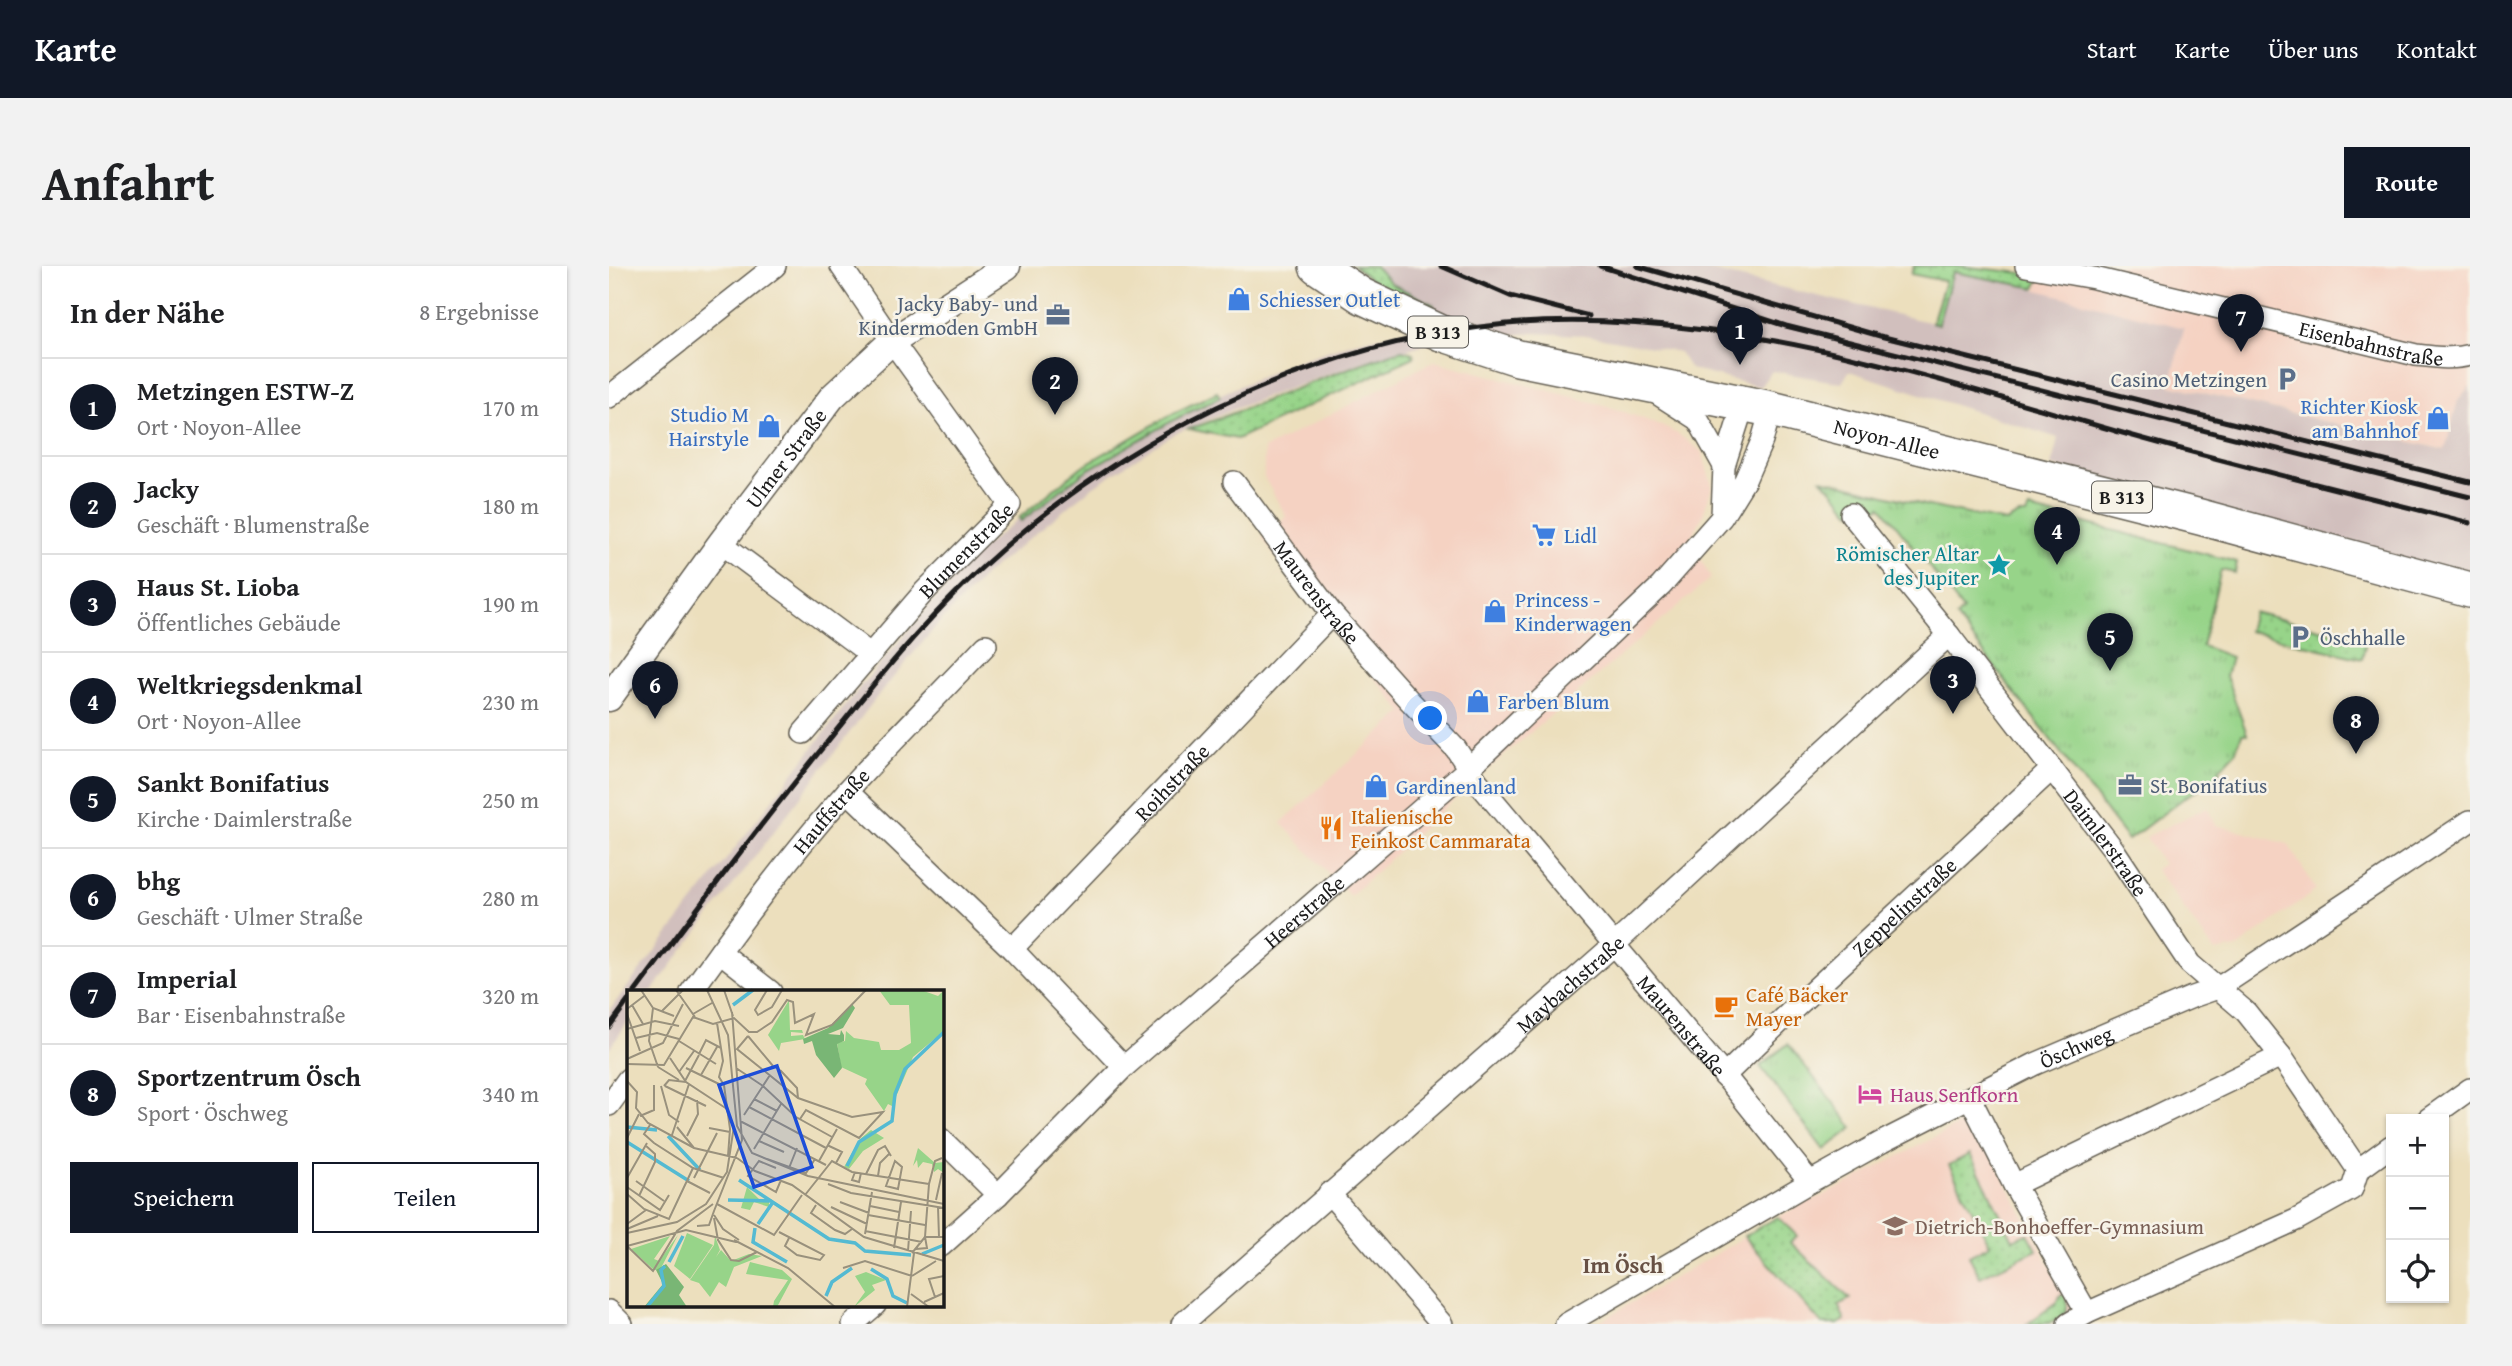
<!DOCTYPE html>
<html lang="de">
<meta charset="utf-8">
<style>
:root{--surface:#fff;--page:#f2f2f2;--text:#202124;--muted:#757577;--line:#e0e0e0;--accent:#111827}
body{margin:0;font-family:"Gentium Book Plus",serif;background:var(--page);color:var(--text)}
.controls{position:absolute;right:21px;bottom:21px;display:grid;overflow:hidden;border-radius:0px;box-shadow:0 2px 5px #0004}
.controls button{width:63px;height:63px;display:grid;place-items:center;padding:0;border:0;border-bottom:2px solid var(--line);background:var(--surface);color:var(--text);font:35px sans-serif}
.you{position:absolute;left:822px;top:453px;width:24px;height:24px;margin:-18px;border:5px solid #fff;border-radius:50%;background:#1a73e8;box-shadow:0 0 0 10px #1a73e833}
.badge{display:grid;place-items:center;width:46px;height:46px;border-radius:50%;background:var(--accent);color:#fff;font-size:23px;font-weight:700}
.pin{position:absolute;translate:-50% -58px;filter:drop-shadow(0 2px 4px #0008)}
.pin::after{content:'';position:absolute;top:37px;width:24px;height:21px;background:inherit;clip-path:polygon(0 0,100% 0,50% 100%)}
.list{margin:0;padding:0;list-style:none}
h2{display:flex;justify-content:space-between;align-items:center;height:91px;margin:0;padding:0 28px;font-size:30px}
h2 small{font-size:23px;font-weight:400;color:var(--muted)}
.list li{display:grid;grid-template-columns:46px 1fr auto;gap:21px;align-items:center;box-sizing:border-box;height:98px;padding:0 28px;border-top:2px solid var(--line)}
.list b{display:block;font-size:26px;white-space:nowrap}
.list p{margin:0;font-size:23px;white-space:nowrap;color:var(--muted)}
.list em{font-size:23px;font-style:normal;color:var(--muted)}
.actions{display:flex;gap:14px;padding:21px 28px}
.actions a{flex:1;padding:16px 0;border:2px solid var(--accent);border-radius:0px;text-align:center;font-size:24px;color:var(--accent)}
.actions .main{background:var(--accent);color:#fff}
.icon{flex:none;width:38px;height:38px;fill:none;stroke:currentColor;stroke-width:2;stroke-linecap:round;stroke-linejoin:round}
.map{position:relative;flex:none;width:1861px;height:1058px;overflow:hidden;border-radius:0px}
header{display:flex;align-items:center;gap:42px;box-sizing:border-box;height:98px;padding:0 35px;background:var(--accent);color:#fff}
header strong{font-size:33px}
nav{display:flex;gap:38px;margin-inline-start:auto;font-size:24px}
.intro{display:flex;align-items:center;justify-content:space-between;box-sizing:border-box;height:168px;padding:0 42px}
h1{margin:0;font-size:49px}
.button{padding:18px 32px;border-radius:0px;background:var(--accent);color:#fff;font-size:24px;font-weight:700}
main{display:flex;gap:42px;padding:0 42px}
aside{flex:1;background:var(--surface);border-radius:0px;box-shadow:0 2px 5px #0004}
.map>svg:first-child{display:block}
</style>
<header>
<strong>Karte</strong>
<nav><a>Start</a><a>Karte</a><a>Über uns</a><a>Kontakt</a></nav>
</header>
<div class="intro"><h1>Anfahrt</h1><a class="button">Route</a></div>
<main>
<aside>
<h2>In der Nähe<small>8 Ergebnisse</small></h2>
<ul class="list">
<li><span class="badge">1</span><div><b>Metzingen ESTW-Z</b><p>Ort · Noyon-Allee</p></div><em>170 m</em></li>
<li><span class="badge">2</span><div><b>Jacky</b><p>Geschäft · Blumenstraße</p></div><em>180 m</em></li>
<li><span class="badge">3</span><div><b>Haus St. Lioba</b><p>Öffentliches Gebäude</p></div><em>190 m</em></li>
<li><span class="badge">4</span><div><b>Weltkriegsdenkmal</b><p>Ort · Noyon-Allee</p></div><em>230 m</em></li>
<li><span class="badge">5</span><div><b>Sankt Bonifatius</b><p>Kirche · Daimlerstraße</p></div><em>250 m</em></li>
<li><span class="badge">6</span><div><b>bhg</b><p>Geschäft · Ulmer Straße</p></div><em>280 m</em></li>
<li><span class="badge">7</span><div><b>Imperial</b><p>Bar · Eisenbahnstraße</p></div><em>320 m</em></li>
<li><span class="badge">8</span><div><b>Sportzentrum Ösch</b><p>Sport · Öschweg</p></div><em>340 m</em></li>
</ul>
<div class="actions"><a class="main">Speichern</a><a>Teilen</a></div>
</aside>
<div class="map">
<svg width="1861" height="1058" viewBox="0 0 1861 1058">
<defs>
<pattern id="grass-dots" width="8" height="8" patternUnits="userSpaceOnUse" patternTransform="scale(1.75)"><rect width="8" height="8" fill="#97d489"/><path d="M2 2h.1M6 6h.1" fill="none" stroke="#82b576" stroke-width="1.8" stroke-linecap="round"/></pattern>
<pattern id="park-tufts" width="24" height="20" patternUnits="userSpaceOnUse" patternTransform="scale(1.75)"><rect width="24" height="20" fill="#97d489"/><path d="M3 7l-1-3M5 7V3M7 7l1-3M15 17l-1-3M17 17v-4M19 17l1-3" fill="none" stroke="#82b576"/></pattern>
</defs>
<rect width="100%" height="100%" fill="#f7f3e8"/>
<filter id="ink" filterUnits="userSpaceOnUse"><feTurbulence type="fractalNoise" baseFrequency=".0143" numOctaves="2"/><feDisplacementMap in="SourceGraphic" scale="14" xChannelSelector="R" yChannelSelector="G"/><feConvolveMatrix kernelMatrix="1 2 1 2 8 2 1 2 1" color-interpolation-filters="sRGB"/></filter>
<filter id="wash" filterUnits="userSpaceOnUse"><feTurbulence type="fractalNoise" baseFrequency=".00686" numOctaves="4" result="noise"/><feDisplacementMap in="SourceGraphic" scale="28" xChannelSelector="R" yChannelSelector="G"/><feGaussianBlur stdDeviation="1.57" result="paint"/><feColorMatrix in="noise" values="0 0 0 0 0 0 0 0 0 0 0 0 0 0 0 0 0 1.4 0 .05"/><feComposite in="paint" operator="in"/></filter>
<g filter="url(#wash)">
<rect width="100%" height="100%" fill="#ecdfbd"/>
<path fill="#f5d2c2" d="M 1436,0 L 1861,0 L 1861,120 L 1849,134 L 1837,184 L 1561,119 L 1427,24 Z
M 825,95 L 995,139 L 1046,157 L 1069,168 L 1093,186 L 1103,220 L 1094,249 L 1081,273 L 1102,312 L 857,522 L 741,630 L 672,557 L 794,446 L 678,307 L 653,271 L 677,250 L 655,211 L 655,183 Z
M 1598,541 L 1607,559 L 1679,578 L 1707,624 L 1628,682 L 1606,686 L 1546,603 L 1554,598 L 1537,571 Z
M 1349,859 L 1373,871 L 1465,1045 L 1442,1058 L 986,1058 L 1192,938 L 1218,928 Z"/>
<path fill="#d1bfbd" d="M 766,0 L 1081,0 L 1328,58 L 1344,6 L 1426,22 L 1428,24 L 1575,62 L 1561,119 L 1836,184 L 1849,134 L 1861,120 L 1861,312 L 1443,200 L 1449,172 L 1240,105 L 1233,117 L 1163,105 L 1151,121 L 1081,103 L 1070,86 L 977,69 L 922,67 L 813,79 L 753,96 L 635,139 L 565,168 L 482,222 L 378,307 L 328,359 L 267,432 L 43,725 L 19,726 L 19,756 L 0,783 L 0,745 L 6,737 L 251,421 L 362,292 L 415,248 L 474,203 L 560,151 L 687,95 L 746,76 L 837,56 L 822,49 L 825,39 L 783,18 Z"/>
<path fill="url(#grass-dots)" stroke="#5a7852" stroke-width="2" d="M 745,0 L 766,0 L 783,18 L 825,39 L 822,49 L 785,32 Z
M 1305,0 L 1350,0 L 1433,9 L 1426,22 L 1344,6 L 1329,58 L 1323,57 L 1336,15 L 1302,8 Z
M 793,84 L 804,87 L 805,91 L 628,173 L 580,163 C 652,139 721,106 793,84 Z
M 608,126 L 611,131 L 567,153 L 475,206 L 412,255 L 410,252 L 472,201 L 565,147 Z
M 1644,346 L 1757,375 L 1753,393 L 1639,365 Z
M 1361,888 L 1404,974 L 1419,967 L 1428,984 L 1371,1011 L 1360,990 L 1381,979 L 1340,899 Z
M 1169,951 L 1188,970 L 1181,976 L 1241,1033 L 1229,1039 L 1236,1054 L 1229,1058 L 1213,1058 L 1135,970 Z
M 1456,1027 C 1466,1058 1440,1058 1418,1058 L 1447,1037 L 1450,1030 Z"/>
<path fill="url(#park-tufts)" stroke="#5a7852" stroke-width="2" d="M 1213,213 L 1315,239 L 1397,256 L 1410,249 L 1417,249 L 1420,243 L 1628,296 L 1626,307 L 1612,304 L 1593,380 L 1622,391 L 1617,410 L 1638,468 L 1633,468 L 1626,487 L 1610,504 L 1611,509 L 1575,532 L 1519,574 L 1347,351 L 1354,344 L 1272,240 L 1259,249 L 1251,239 L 1242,246 Z
M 1179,778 L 1244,862 L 1215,884 L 1151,800 Z"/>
</g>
<g filter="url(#ink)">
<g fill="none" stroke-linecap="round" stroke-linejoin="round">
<g stroke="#656054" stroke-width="24">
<g id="minor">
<path id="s1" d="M 1417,0 L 1485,12 L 1807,89 C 1825,91 1843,94 1861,89"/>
<path d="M 1047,127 L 1089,154 L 1115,200"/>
<path d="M 0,131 L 166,0"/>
<path id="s2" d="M 625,216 L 723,348 L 800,434 L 847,483 L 868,515 L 1124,820 L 1201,916"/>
<path id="s3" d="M 1242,248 L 1340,369 L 1505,584 L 1581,698 L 1637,746 L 1672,790 L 1749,904"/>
<path d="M 1113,250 L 1115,200 L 1135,137"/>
<path d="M 112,277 L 261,388"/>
<path id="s4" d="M 194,467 L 315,326 L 401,239 L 283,75 L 232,0"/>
<path d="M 238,525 L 403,683 L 515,801"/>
<path id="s5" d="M 403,683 L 723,348"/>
<path d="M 111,686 L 162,726"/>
<path id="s6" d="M 82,726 C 132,656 183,586 240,523 C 285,473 332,427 377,379"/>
<path id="s7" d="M 1115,810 L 1175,752 L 1443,503"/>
<path d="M 1361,832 L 1405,919 L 1478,1047"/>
<path d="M 0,839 L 19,813"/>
<path d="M 1819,853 L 1861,823"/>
<path d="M 332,873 L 389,929"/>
<path d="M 1405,919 L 1672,790"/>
<path d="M 720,927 L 833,1058"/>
<path id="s8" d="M 332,980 L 389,929 L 515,801 L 860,502 L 1052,320 L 1113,251 L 1136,214 L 1153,175 L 1162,143"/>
<path d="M 0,1045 L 13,1058"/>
<path d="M 244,1058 L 266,1039"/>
<path id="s9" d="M 573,1058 L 1006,678 L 1340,369"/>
<path id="s10" d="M 957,1058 L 1201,916 L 1273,876 L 1426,798 L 1583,731 L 1609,722 L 1861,555"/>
<path d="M 1459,1058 L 1478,1047 L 1687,954 L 1743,923 L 1749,904 L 1782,880"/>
</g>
</g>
<g stroke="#656054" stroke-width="29">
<g id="tertiary">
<path id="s11" d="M 0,432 L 112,277 L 223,131 L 283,75 L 398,0"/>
</g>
</g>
<g stroke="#656054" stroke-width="38">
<g id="primary">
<path id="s12" d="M 708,0 L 753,30 L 832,67 L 909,92 L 1162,143 L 1591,251 L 1861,324"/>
</g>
</g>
<use href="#minor" stroke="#fff" stroke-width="21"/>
<use href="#tertiary" stroke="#fff" stroke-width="26"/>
<use href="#primary" stroke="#fff" stroke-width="35"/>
<path stroke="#1c1c1c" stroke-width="5" d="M 832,0 L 901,30 L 980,50
M 991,0 L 1177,60 L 1861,231
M 1028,0 L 1271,70 L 1861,216
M 26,726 C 88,643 150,560 215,480 C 266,416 317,352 378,297 C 513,173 689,85 871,61 C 944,51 1023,55 1095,64 C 1236,81 1373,127 1510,166 C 1626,199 1744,227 1861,257
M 0,761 L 19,735"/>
</g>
</g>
<defs>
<g id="shop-bare" transform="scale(1.89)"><path d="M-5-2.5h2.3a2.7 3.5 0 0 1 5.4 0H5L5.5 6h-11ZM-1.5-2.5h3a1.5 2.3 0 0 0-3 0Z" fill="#3f7fe0" stroke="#f7f3e8" stroke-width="2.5" paint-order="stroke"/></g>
<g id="office-bare" transform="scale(1.89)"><path d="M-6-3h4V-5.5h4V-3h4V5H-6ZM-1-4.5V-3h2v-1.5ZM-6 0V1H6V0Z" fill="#5c6f8a" stroke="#f7f3e8" stroke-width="2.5" paint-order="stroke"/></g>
<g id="parking-bare" transform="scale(1.89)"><path d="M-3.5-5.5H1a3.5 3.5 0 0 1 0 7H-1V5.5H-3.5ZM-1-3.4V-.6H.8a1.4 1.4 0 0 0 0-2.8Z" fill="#5c6f8a" stroke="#f7f3e8" stroke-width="2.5" paint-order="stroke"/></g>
<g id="supermarket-bare" transform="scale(1.89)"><path d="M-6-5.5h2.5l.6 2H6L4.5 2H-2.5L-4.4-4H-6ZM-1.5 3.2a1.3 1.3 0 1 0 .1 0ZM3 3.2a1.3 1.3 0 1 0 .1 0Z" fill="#3f7fe0" stroke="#f7f3e8" stroke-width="2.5" paint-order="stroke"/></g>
<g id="sight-bare" transform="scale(1.89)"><path d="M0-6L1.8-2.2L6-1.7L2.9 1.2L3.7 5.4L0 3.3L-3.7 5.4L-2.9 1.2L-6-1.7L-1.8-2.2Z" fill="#0f9aa8" stroke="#f7f3e8" stroke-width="2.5" paint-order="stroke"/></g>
<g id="restaurant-bare" transform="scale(1.89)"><path d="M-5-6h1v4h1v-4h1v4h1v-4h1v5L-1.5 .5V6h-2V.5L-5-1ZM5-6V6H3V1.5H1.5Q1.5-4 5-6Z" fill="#e8710a" stroke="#f7f3e8" stroke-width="2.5" paint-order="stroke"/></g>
<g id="cafe-bare" transform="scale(1.89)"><path d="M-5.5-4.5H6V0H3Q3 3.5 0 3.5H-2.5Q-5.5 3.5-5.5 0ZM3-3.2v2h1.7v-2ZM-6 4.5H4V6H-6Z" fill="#e8710a" stroke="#f7f3e8" stroke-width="2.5" paint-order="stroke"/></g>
<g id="hotel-bare" transform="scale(1.89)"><path d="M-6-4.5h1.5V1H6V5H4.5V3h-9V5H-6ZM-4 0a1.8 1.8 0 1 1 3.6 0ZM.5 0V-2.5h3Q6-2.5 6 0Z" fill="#d1479c" stroke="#f7f3e8" stroke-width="2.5" paint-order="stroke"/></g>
<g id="school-bare" transform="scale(1.89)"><path d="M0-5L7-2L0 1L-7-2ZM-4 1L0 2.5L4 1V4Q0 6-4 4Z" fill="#8d6e63" stroke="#f7f3e8" stroke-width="2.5" paint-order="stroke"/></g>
</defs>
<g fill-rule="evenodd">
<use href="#shop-bare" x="630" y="33"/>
<use href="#office-bare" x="449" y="49"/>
<use href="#parking-bare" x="1678" y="113"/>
<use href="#shop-bare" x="1829" y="152"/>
<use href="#shop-bare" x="160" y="160"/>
<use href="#supermarket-bare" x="935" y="269"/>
<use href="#sight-bare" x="1390" y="299"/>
<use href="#shop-bare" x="886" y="345"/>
<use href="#parking-bare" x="1691" y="371"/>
<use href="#shop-bare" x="869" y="435"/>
<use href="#office-bare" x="1521" y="519"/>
<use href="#shop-bare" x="767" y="520"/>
<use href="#restaurant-bare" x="722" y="562"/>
<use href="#cafe-bare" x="1117" y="740"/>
<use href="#hotel-bare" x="1261" y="828"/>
<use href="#school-bare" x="1286" y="960"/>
</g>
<g text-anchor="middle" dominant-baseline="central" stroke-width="5" stroke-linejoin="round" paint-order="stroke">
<g fill="#f7f3e8" stroke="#5e5c59" stroke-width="2">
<rect x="799" y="50.5" width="60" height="31" rx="5"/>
<rect x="1483" y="215.5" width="60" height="31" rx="5"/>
</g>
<g font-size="19" font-weight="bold" fill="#1c1c1c">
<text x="829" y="66">B 313</text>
<text x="1513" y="231">B 313</text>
</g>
<g font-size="21" fill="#366cbe" stroke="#f7f3e8" text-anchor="start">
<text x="650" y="33">Schiesser Outlet</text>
<text x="1809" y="140" text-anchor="end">Richter Kiosk<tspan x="1809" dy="24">am Bahnhof</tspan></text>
<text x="140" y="148" text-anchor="end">Studio M<tspan x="140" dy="24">Hairstyle</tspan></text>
<text x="955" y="269">Lidl</text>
<text x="906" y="333">Princess -<tspan x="906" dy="24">Kinderwagen</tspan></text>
<text x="889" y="435">Farben Blum</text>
<text x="787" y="520">Gardinenland</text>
</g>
<g font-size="21" fill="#4e5e75" stroke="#f7f3e8" text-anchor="end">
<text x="429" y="37">Jacky Baby- und<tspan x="429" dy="24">Kindermoden GmbH</tspan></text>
<text x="1658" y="113">Casino Metzingen</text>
<text x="1711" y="371" text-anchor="start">Öschhalle</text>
<text x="1541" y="519" text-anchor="start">St. Bonifatius</text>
</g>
<g font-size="21" fill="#1c1c1c" stroke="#f7f3e8">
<text stroke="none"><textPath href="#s1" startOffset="354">Eisenbahnstraße</textPath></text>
<text stroke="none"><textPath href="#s12" startOffset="600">Noyon-Allee</textPath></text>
<text stroke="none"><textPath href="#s11" startOffset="298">Ulmer Straße</textPath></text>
<text stroke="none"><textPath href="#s4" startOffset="245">Blumenstraße</textPath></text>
<text stroke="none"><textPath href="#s2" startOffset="138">Maurenstraße</textPath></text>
<text stroke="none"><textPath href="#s5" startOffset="231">Roihstraße</textPath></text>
<text stroke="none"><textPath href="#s6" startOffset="229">Hauffstraße</textPath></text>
<text stroke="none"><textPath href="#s3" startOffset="416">Daimlerstraße</textPath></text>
<text stroke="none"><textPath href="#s7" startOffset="247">Zeppelinstraße</textPath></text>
<text stroke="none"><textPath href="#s8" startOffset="494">Heerstraße</textPath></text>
<text stroke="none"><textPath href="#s9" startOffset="516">Maybachstraße</textPath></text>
<text stroke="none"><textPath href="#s2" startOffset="705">Maurenstraße</textPath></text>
<text stroke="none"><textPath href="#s10" startOffset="581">Öschweg</textPath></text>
</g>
<g font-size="21" fill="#0d838f" stroke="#f7f3e8" text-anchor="end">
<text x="1370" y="287">Römischer Altar<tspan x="1370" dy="24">des Jupiter</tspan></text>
</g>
<g font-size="21" fill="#c56008" stroke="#f7f3e8" text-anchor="start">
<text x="742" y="550">Italienische<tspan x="742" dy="24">Feinkost Cammarata</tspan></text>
<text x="1137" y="728">Café Bäcker<tspan x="1137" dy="24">Mayer</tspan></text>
</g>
<g font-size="21" fill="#b23c85" stroke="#f7f3e8" text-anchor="start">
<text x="1281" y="828">Haus Senfkorn</text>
</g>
<g font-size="21" fill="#785e54" stroke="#f7f3e8" text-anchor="start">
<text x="1306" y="960">Dietrich-Bonhoeffer-Gymnasium</text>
</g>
<g font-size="23" font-weight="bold" fill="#675044" stroke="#f7f3e8">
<text x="1014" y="998">Im Ösch</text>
</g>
</g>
<g transform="translate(18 724)">
<rect width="317" height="317" fill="#ecdfbd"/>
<path d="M 252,0 L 294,0 L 311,6 L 317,0 L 317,41 L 286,67 L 265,116 L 261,114 L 257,121 L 238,94 L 240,89 L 214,77 L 210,53 L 218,51 L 219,41 L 227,48 L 252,52 L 254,60 L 272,60 L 284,53 L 282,15 L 263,15 ZM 162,10 L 163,40 L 175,40 L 176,43 L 164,42 L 164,46 L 176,45 L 178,49 L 154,53 L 152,61 L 141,45 ZM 244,140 L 257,148 L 236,161 L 222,179 L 217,177 L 233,149 ZM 291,158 L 308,173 L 317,172 L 317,183 L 311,179 L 307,182 L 305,174 L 296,172 L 291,178 L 290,170 L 286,176 ZM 51,245 L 33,280 L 27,280 L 4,259 L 43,246 L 27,269 L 32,271 ZM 88,246 L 93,260 L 89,267 L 94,260 L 104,271 L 122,264 L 135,266 L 107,277 L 99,297 L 92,292 L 83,307 L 72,293 L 63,290 L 87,255 ZM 123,272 L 155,280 L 165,289 L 150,317 L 146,317 L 147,311 L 161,290 L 119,284 ZM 239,282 L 259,290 L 245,295 L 248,300 L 227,317 L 238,302 L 228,286 Z" fill="#97d489"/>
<path d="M 225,14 L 228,18 L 216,38 L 201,44 L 213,45 L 214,40 L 217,45 L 217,51 L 210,54 L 215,78 L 207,88 L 189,65 L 185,51 L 177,54 L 176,49 L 201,38 ZM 39,274 L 57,297 L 52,305 L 60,317 L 17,317 L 36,294 L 29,280 Z" fill="#79b675"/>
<path d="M 60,243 L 86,255 L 63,289 L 47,276 Z" fill="#97d489"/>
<path d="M 120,197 L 134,211 L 142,212 L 142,217 L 127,212 L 123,220 L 114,218 Z" fill="#97d489"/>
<path fill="none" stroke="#54bad2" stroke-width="3.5" d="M 106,15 L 126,0M 0,137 L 30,140M 41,146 L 73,180M 0,152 L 62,191M 220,176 L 232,152 L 265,131 L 268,104 L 278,79 L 317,42M 112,190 L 202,249 L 228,253 L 238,261 L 284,265M 101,210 L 145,211M 131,234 L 146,212M 128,238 L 126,252 L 160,272M 295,264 L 317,255M 42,272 L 56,246M 244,279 L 260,289 L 266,306 L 280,313M 199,306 L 205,292 L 225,278M 20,317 L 37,296 L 34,280 L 38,276"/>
<path fill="none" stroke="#99917d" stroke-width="2" d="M 14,0 L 26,18 L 47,26M 49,0 L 68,27M 80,0 L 101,45 L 110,136 L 125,163 L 181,186 L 317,214M 97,0 L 106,26M 140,0 L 128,20 L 131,25 L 145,17 L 155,0M 5,15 L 16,34M 26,18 L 22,51 L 31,77M 0,19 L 17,6M 35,21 L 56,0M 0,24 L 13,61M 66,24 L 85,13M 90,33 L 96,71 L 92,87 L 97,95 L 103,139 L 101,166M 0,39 L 28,31 L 52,36M 121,46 L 110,59 L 171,108 L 225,127 L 256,122 L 232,148 L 179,120 L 173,129M 121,46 L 146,76M 9,48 L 30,43 L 52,49M 52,51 L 89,74M 72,64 L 79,50 L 94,58M 43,68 L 59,92 L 100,119M 0,69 L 36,53 L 56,14M 0,74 L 37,75 L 66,27 L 86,34 L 107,28 L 122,42 L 130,42 L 145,32 L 160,10 L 166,12 L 168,33 L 187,24 L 179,45 L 205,35 L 239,0M 31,77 L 52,90M 59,78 L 92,94M 109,78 L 136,96 L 169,127 L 205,147M 153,80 L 170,98 L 171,108M 52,82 L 67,61M 74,85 L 90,57M 0,91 L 10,102 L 9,118 L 21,133 L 67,158 L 110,168M 58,91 L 72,65M 34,96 L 42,125 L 52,132M 37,96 L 42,90 L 59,92M 38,96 L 79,116M 127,109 L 150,121M 122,117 L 199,158M 117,125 L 143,85M 13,126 L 27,120 L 27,95M 113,131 L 199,175M 23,135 L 17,144 L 27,153 L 66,178 L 97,188M 50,137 L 67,158M 82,138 L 103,142M 45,145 L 62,94M 60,146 L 71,124 L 70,110M 0,148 L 12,124M 132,151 L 157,162M 200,155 L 215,162 L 209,173M 127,159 L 154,114M 110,168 L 128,181 L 165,195 L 237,247 L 317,271M 140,169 L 179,183 L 188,169M 192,171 L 210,139M 268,171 L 275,177 L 271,199 L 259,196 ZM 149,178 L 132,171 L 121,186 L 149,202 L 154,190M 162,178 L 170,158M 228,182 L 225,190 L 232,192 L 234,183M 239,184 L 251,160 L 258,156 L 264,166M 251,186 L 253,173 L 262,164M 0,188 L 20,153M 67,188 L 90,143M 9,191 L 37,211M 60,191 L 83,203M 201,194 L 224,203 L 317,218M 0,197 L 33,220 L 42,205M 0,204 L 17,219 L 42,229 L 66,178M 178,205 L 205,171 L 225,182 L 302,194M 12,206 L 28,172 L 28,164 L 18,155M 309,210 L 315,183M 213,212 L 242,223M 90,214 L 147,245 L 175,205M 189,215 L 184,223 L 208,240 L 218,244 L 225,239M 243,216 L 272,222M 204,217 L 240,234M 311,217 L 312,247M 87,221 L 115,150 L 105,22M 87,225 L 96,239 L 112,250M 241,225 L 298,235M 87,228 L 91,250 L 104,270 L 112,271 L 130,262M 0,234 L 19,220M 70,236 L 82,235 L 87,221M 0,239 L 31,226M 238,241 L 295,252M 152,242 L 197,265 L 193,270 L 170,265 L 158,256 L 162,248M 0,243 L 50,232 L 79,214 L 100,182 L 107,136M 238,244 L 245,202M 107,250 L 161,278 L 208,317M 0,256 L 26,281 L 50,241 L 86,214M 0,256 L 59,240 L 109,252M 267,258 L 274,212M 289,259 L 300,258 L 298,247 L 317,247M 281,261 L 284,221M 285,263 L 298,247 L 302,194 L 308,171 L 315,168M 216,278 L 238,271 L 285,286M 285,286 L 309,271M 284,304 L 302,317M 308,307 L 302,289 L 317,286M 297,312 L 317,303M 280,317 L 287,263"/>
<path fill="#1d4ed8" fill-opacity="0.15" stroke="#1d4ed8" stroke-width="3.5" d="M 150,76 L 185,177 L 127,197 L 92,95 Z"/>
<rect width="317" height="317" fill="none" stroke="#1c1c1c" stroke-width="3.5"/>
</g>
</svg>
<div class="controls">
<button>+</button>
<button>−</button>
<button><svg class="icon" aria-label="locate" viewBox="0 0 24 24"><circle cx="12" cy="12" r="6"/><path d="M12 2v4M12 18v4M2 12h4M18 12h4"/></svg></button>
</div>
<div class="you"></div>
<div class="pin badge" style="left:1131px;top:99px">1</div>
<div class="pin badge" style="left:446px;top:149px">2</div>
<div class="pin badge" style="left:1344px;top:448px">3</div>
<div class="pin badge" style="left:1448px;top:299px">4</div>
<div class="pin badge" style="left:1501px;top:405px">5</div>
<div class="pin badge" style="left:46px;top:453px">6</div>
<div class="pin badge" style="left:1632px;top:86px">7</div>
<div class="pin badge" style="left:1747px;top:488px">8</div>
</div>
</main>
